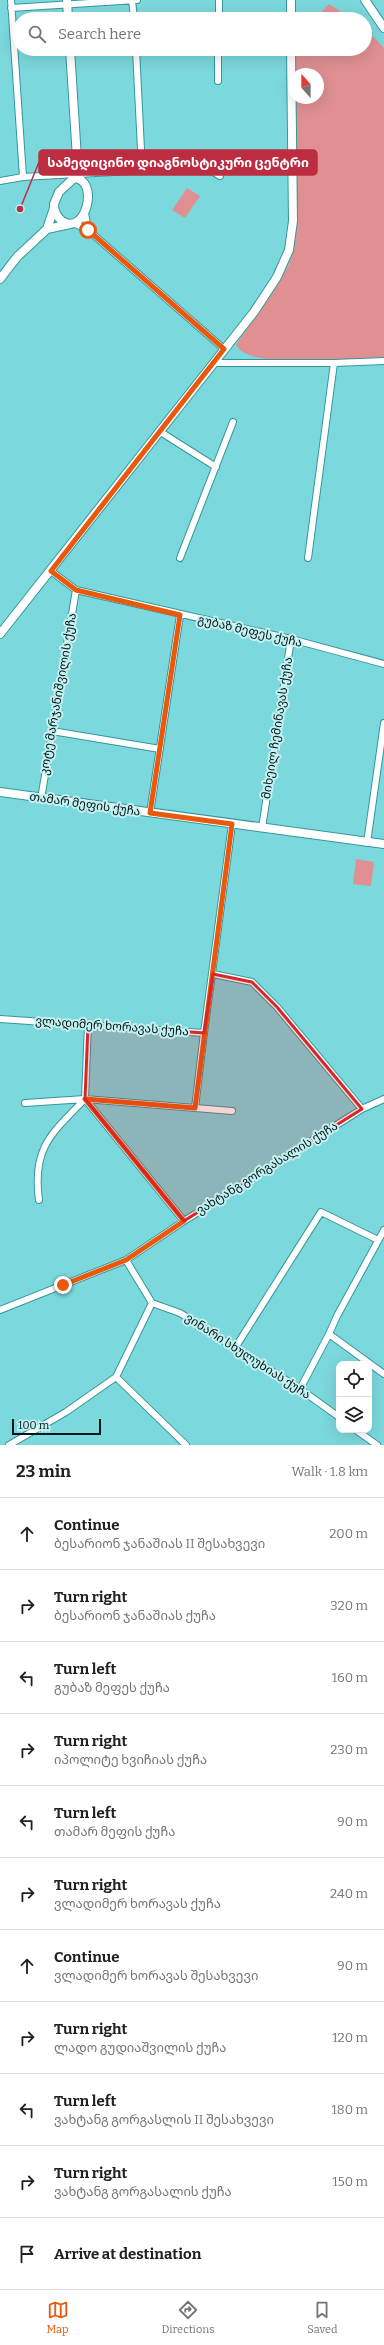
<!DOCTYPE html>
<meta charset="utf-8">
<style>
:root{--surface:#fff;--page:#f2f2f2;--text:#202124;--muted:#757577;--line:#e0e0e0;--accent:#ea580c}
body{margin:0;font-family:Bitter,"Noto Sans Georgian",serif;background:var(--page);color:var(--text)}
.controls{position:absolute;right:12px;bottom:12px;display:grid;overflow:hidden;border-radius:8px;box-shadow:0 4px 16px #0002}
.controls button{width:36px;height:36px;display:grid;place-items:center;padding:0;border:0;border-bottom:1px solid var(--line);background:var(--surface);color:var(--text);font:20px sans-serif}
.compass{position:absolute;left:288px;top:68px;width:36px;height:36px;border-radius:50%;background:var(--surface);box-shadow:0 4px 16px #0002;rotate:339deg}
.scale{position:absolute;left:12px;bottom:10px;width:89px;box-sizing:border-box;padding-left:4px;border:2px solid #001617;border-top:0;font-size:11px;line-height:14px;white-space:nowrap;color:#001617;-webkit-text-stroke:3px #c5f0f2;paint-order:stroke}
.stop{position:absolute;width:12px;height:12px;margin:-9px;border:3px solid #ea580c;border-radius:50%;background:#fff}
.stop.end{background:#ea580c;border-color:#fff;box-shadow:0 1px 4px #0008}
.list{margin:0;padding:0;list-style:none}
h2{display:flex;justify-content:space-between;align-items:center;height:52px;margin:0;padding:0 16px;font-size:17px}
h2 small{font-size:13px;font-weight:400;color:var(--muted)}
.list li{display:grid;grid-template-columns:26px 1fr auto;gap:12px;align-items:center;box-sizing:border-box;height:72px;padding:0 16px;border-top:1px solid var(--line)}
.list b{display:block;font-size:15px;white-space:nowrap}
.list p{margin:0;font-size:13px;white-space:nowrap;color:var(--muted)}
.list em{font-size:13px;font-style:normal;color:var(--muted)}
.icon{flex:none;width:22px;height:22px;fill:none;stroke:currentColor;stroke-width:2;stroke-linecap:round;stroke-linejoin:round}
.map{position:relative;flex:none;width:384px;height:1445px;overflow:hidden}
.search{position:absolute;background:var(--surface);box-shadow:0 4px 16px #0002;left:12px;right:12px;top:12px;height:44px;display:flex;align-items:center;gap:10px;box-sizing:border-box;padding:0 14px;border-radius:22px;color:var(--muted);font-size:15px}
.sheet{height:844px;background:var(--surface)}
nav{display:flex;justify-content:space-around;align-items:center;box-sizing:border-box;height:56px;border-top:1px solid var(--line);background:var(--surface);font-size:11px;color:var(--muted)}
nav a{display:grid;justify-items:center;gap:2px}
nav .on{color:var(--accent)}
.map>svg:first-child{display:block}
</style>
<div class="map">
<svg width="384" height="1445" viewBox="0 0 384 1445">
<rect width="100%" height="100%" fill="#7bd8dc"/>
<path fill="#e09092" d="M 329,4 L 352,19 L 315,19 Z
M 365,28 L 384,48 L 384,357 C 356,358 249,371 236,345 L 289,265 L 297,226 L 296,98 L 318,98 L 318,74 L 295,74 L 295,49 L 365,49 Z
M 187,188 L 200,196 L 185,218 L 172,210 Z
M 356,859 L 374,862 L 371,886 L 353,884 Z"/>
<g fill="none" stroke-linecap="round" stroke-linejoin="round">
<g stroke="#36979b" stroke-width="8">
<path id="minor" d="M 11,0 L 23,177
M 132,0 L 134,19
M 219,0 L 219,19
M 11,8 L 137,0
M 136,49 L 142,170
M 218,81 L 218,49
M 0,181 L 23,177 L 205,167 L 220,176
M 85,213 L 88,230
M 73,223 L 88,230 L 224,349
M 213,363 L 334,363 L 384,361
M 159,431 L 216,467
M 180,558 L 233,422
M 308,558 L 334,363
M 51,571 L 76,590 L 291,639 L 384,664
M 52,731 L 160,749
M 41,799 L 76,590
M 150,813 L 180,615
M 262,828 L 291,639
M 367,843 L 384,723
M 213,974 L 252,982 L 277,1007 L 362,1109
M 0,1019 L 204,1033 L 232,824
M 85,1099 L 184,1221
M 85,1099 L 88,1024
M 25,1103 L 85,1099 L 232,1111
M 195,1108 L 204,1033
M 39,1200 C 32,1148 51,1134 85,1099
M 126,1260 L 152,1303 L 116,1377 L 186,1445
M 152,1303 L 180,1313 L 300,1389 L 339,1417
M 0,1310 L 126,1260 L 184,1221 L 362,1109 L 384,1099
M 329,1334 L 384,1374
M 235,1348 L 321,1212 L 378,1240
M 300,1389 L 329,1334 L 337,1316 L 384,1230
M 356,1430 L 377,1445
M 9,1445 L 66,1412 L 116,1377"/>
</g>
<g stroke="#36979b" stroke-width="10">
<path id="tertiary" d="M 67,0 L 68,19
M 291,0 L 291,19
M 365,0 L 384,28
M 70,49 L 78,174
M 74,178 C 100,179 86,237 62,221 C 57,217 54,211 54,204 L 59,192 Z
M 47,229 L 70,224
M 0,279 L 17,257 L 47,229 L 54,208
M 0,634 L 254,312 L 277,277 L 289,250 L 293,221 L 291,49
M 0,792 L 384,844"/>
</g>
<use href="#minor" stroke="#fff" stroke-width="6"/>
<use href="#tertiary" stroke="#fff" stroke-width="8"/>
</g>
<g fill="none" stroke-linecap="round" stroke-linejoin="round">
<path stroke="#ea580c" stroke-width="5" d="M 63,1285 L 126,1260 L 184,1221 L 85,1099 L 195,1108 L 232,824 L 150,813 L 180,615 L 76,590 L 51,571 L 224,349 L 88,230"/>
</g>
<path fill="#d62828" fill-opacity="0.2" stroke="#d62828" stroke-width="3" stroke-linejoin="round" d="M 213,974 L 252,982 L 277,1007 L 362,1109 L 184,1221 L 85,1099 L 88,1024 L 204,1033 Z"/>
<g text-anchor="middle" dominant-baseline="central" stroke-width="4" stroke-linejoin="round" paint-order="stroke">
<g font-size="12" fill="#001617" stroke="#c5f0f2">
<text transform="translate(250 631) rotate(13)">გუბაზ მეფეს ქუჩა</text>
<text transform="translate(58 694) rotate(-80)">კოტე მარჯანიშვილის ქუჩა</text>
<text transform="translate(277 728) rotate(-81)">მიხეილ ჩემინავას ქუჩა</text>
<text transform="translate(85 804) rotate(8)">თამარ მეფის ქუჩა</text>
<text transform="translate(112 1026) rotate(4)">ვლადიმერ ხორავას ქუჩა</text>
<text transform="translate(267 1168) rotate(-32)">ვახტანგ გორგასალის ქუჩა</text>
<text transform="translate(248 1356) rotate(33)">ვინარი სხულუხიას ქუჩა</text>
</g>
</g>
<path fill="none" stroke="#bd2d41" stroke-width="1.5" d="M20 209L39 162"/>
<circle fill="#bd2d41" stroke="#c5f0f2" stroke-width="1.5" cx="20" cy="209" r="4"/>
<rect fill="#bd2d41" stroke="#bd2d41" stroke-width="1.5" x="39" y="150" width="278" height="25" rx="4"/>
<g font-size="13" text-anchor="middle" font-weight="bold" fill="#fff">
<text x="178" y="167">სამედიცინო დიაგნოსტიკური ცენტრი</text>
</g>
</svg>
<div class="controls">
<button><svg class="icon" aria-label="locate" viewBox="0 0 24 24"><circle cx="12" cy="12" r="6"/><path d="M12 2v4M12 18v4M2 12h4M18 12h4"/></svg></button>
<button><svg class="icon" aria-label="layers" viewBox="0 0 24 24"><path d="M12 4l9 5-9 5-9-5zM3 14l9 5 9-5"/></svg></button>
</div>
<svg class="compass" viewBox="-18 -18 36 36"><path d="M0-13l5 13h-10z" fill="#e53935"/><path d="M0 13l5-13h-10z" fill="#757577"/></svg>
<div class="scale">100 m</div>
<div class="stop" style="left:88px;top:230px"></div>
<div class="stop end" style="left:63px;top:1285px"></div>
<div class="search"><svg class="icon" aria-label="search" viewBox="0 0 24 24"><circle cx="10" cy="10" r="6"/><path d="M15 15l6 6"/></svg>Search here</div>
</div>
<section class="sheet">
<h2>23 min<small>Walk · 1.8 km</small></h2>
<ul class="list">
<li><svg class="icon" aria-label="ahead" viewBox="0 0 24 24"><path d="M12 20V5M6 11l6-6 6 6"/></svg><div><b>Continue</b><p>ბესარიონ ჯანაშიას II შესახვევი</p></div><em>200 m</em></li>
<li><svg class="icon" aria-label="right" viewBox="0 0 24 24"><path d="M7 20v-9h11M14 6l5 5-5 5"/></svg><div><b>Turn right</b><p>ბესარიონ ჯანაშიას ქუჩა</p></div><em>320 m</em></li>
<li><svg class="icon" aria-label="left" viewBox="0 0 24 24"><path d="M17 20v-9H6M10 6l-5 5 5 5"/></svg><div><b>Turn left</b><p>გუბაზ მეფეს ქუჩა</p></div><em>160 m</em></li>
<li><svg class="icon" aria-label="right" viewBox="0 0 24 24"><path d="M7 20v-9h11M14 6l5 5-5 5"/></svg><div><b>Turn right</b><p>იპოლიტე ხვიჩიას ქუჩა</p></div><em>230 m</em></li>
<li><svg class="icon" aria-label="left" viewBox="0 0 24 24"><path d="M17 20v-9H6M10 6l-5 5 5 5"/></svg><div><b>Turn left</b><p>თამარ მეფის ქუჩა</p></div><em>90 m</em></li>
<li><svg class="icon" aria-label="right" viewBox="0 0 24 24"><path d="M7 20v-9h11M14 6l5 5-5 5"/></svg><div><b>Turn right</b><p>ვლადიმერ ხორავას ქუჩა</p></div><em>240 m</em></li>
<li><svg class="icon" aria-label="ahead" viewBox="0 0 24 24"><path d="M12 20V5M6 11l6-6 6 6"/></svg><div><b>Continue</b><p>ვლადიმერ ხორავას შესახვევი</p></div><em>90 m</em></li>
<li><svg class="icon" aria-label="right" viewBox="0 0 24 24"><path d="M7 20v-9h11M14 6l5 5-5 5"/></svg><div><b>Turn right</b><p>ლადო გუდიაშვილის ქუჩა</p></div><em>120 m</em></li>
<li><svg class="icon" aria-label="left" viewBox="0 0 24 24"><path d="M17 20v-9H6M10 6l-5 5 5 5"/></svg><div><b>Turn left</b><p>ვახტანგ გორგასლის II შესახვევი</p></div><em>180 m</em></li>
<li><svg class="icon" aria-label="right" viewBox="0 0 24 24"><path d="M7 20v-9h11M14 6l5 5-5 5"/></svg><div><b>Turn right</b><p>ვახტანგ გორგასალის ქუჩა</p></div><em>150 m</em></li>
<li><svg class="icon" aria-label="arrive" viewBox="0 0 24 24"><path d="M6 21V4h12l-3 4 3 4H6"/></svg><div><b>Arrive at destination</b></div></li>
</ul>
</section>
<nav>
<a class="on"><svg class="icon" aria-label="map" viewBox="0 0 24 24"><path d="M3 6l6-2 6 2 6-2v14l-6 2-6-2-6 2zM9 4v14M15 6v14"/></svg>Map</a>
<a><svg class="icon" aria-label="directions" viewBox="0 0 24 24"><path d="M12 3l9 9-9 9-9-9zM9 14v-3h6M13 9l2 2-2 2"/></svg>Directions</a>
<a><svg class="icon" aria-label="saved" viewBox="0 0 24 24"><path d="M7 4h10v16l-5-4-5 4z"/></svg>Saved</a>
</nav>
